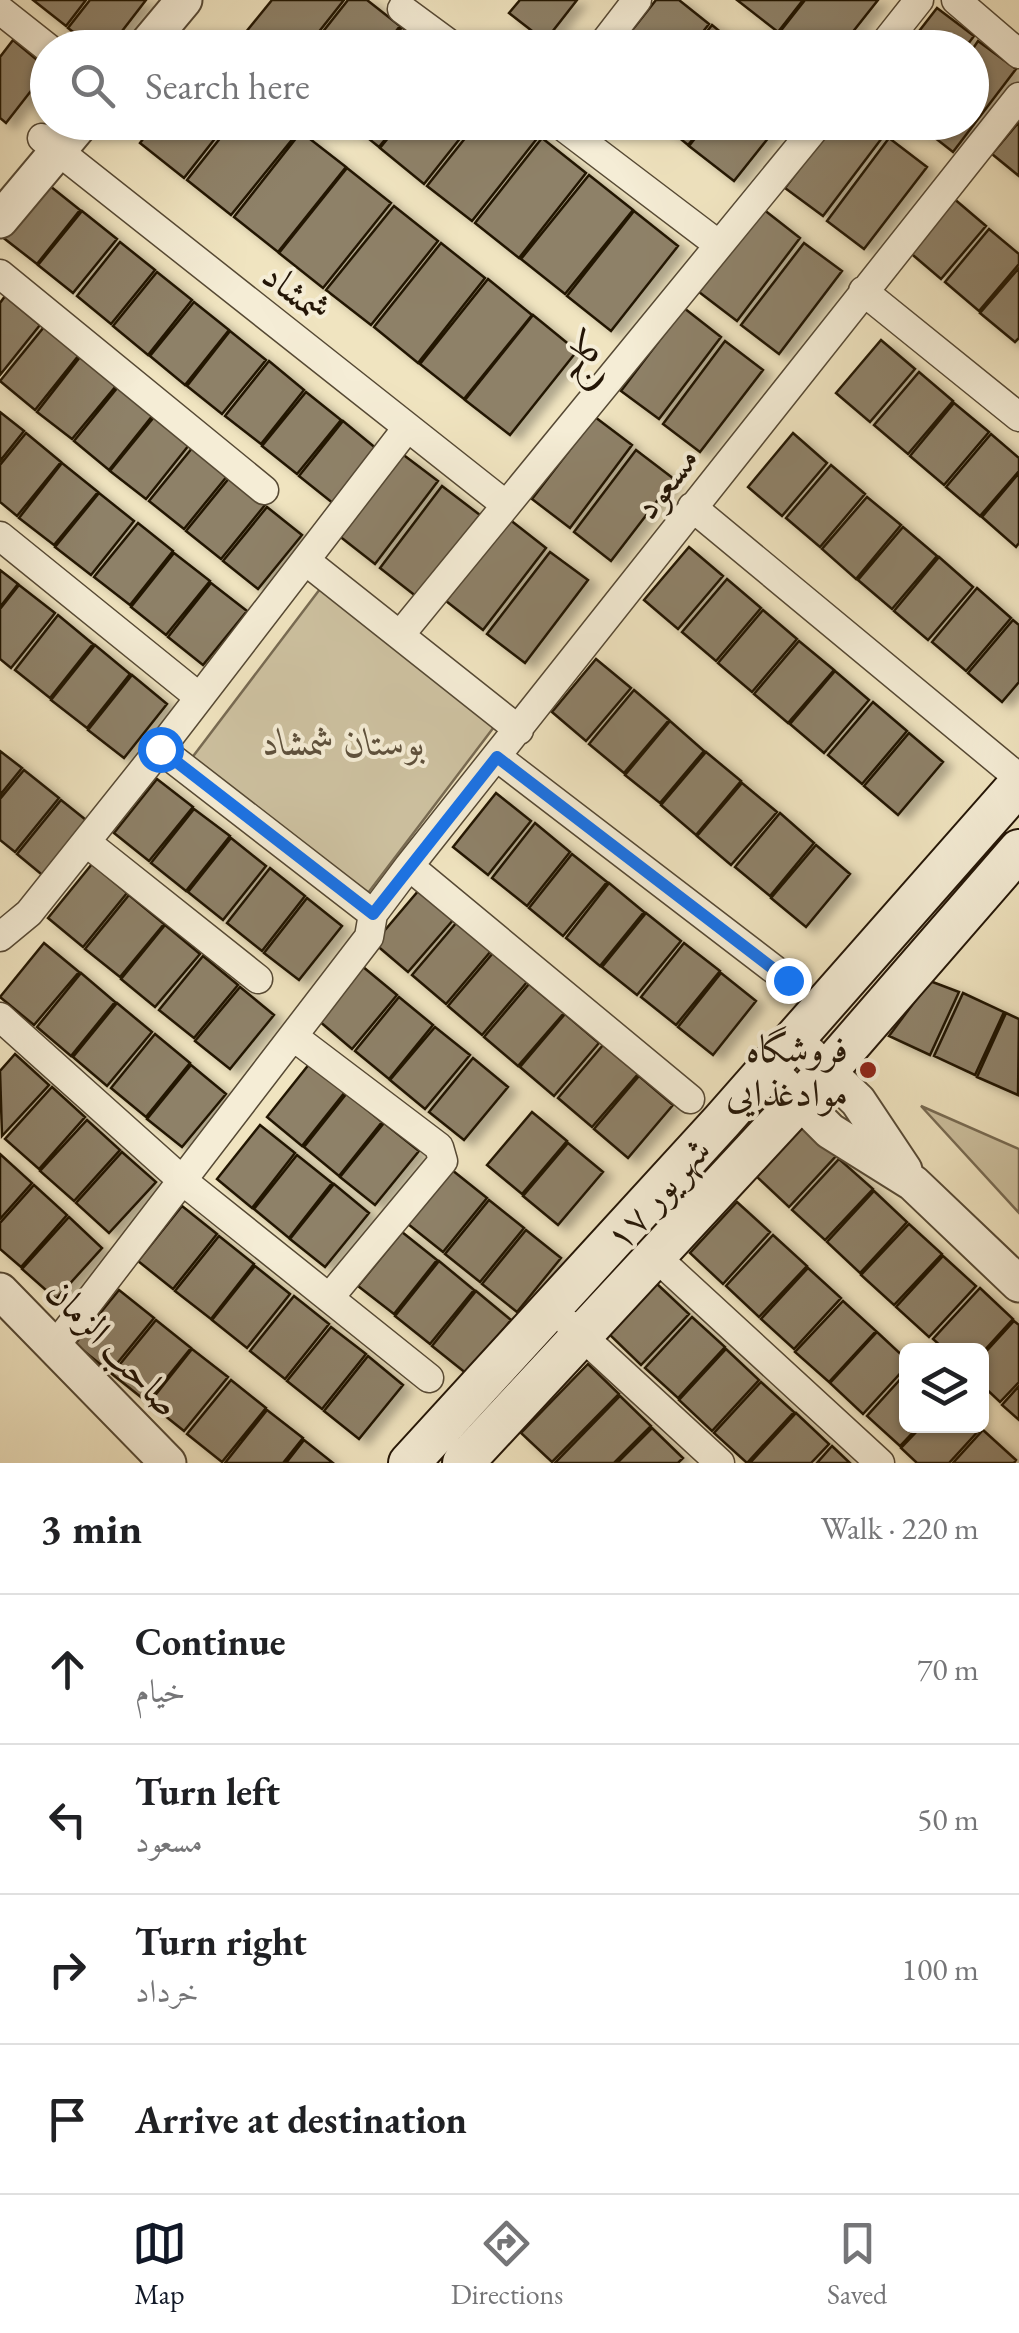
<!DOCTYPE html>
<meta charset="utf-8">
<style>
:root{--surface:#fff;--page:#f2f2f2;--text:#202124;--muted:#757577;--line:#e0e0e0;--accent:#111827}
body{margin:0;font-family:"EB Garamond",Amiri,serif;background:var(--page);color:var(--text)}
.controls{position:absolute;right:30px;bottom:30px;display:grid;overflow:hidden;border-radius:15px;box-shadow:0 2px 8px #0004}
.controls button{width:90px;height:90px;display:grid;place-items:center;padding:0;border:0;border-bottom:2px solid var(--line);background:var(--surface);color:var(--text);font:50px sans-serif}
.stop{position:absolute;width:30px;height:30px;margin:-22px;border:8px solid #1a73e8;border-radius:50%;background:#fff}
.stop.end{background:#1a73e8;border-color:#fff;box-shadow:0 2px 10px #0008}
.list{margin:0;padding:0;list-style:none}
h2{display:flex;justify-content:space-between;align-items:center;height:130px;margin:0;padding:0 40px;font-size:42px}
h2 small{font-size:32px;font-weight:400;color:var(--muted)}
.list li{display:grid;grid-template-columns:65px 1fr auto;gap:30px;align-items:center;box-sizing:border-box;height:150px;padding:0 40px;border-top:2px solid var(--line)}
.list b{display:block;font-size:38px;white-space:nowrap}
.list p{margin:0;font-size:32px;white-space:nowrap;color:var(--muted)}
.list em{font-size:32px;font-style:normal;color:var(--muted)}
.icon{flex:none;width:55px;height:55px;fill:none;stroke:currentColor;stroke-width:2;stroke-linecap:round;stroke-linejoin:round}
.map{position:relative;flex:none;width:1019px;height:1463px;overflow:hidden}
.search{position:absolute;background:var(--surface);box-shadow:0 2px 8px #0004;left:30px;right:30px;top:30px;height:110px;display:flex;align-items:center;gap:25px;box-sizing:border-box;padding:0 35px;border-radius:55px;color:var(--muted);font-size:38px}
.sheet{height:730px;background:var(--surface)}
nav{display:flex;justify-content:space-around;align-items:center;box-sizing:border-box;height:140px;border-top:2px solid var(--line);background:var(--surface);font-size:28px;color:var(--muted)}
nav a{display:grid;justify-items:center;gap:5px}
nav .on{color:var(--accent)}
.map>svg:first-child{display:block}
</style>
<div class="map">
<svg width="1019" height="1463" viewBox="0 0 1019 1463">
<defs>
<filter id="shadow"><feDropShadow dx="9" dy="5.5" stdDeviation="5" flood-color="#0004"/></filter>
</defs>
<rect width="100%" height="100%" fill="#f0e4c0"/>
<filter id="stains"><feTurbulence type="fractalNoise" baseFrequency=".002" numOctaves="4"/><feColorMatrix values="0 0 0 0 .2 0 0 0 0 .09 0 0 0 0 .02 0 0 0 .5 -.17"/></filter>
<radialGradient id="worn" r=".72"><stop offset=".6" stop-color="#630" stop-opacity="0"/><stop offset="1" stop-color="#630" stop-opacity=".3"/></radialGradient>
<path fill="#cdc1a0" stroke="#786b53" stroke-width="2.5" d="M 320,589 L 497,723 L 368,893 L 191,759 Z
M 921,1106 L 1019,1149 L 1019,1213 Z"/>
<path fill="#8e8167" stroke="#231506" stroke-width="2.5" filter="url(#shadow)" d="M 33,0 L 86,0 L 66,26 Z
M 90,0 L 146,0 L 109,48 L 94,48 L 68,28 Z
M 272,0 L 344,0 L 306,48 L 253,48 L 241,38 Z
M 348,0 L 367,0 L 400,26 L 383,48 L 310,48 Z
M 520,0 L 577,0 L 545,41 L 509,13 Z
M 656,0 L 679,0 L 709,24 L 690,48 L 618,48 Z
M 737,0 L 803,0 L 778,32 Z
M 805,0 L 878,0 L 840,48 L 796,48 L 779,33 Z
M 937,8 L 974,36 L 965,48 L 906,48 Z
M 712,25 L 740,48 L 694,48 Z
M 402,27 L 428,48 L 386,48 Z
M 13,40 L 48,69 L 6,123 L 0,118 L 0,57 Z
M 978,41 L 1016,69 L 953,152 L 916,123 L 972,122 L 972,50 Z
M 156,122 L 228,122 L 184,178 L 140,143 Z
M 233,122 L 289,122 L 299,131 L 231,215 L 187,180 Z
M 348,122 L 399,122 L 379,147 Z
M 401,122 L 473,122 L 424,184 L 380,148 Z
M 478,122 L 522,122 L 539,136 L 472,221 L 427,186 Z
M 660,122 L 707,122 L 688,145 Z
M 708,122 L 781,122 L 734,181 L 689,146 Z
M 835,122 L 871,122 L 885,134 L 823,216 L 785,188 Z
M 1019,122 L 1019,176 L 992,154 Z
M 301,132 L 346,167 L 278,252 L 234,217 Z
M 542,138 L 586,173 L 519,258 L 475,223 Z
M 889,138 L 927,167 L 864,249 L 827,221 Z
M 347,168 L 391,203 L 323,288 L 279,253 Z
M 589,175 L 633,210 L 565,294 L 521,259 Z
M 45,182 L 80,210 L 37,264 L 1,236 Z
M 952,197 L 986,226 L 941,279 L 907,250 Z
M 394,206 L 438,241 L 371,325 L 326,290 Z
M 763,209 L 800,238 L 737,321 L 699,292 Z
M 82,211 L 117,239 L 73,293 L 38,265 Z
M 634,211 L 678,246 L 611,331 L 567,296 Z
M 989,229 L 1019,254 L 1019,264 L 979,311 L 945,282 Z
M 120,242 L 155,270 L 111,324 L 77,296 Z
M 441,243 L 485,278 L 418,363 L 374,327 Z
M 804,243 L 842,271 L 779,354 L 741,325 Z
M 1019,268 L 1019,338 L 1015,342 L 980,313 Z
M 157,272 L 192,300 L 148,355 L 113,326 Z
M 488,279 L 532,315 L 464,399 L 420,364 Z
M 5,296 L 40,325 L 0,375 L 0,303 Z
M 194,302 L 229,330 L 185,385 L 150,356 Z
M 684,308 L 721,337 L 659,419 L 621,391 Z
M 533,315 L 577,351 L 510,435 L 465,400 Z
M 44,327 L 79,355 L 35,410 L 0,381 Z
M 230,331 L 266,360 L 222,414 L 187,386 Z
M 881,340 L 915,369 L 870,422 L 836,393 Z
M 725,341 L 763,370 L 700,452 L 663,424 Z
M 80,357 L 116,386 L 72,439 L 37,412 Z
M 269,361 L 304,390 L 261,444 L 225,416 Z
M 919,372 L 953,401 L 908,454 L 874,425 Z
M 118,387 L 153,415 L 109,470 L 74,441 Z
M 306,392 L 341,420 L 297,474 L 262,446 Z
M 954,403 L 989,432 L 944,485 L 910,456 Z
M 0,412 L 24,431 L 0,461 Z
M 154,417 L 189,445 L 146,499 L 110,471 Z
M 595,417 L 632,445 L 570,528 L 532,499 Z
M 343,421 L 378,450 L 334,504 L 299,476 Z
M 26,433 L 61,462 L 17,516 L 0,502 L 0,465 Z
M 793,433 L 827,463 L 782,516 L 748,487 Z
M 991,434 L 1019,458 L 1019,471 L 980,516 L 946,487 Z
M 193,447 L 228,475 L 184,529 L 149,501 Z
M 636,450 L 674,479 L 611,561 L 574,532 Z
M 401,453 L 438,481 L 375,564 L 338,535 Z
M 62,463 L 98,492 L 54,545 L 19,518 Z
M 831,465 L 865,494 L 820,547 L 786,518 Z
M 1019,473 L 1019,543 L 1016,547 L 982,517 Z
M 230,477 L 265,505 L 221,559 L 186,531 Z
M 442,486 L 480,515 L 417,597 L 380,568 Z
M 99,493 L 134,521 L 91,575 L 55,547 Z
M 867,497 L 901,525 L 856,579 L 822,549 Z
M 267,507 L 302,535 L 258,589 L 223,561 Z
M 509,519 L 546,548 L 483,630 L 446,601 Z
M 138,523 L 173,551 L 130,605 L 94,577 Z
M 903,527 L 937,556 L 892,609 L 858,580 Z
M 689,547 L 723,576 L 678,629 L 644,600 Z
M 550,552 L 588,580 L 525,663 L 487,634 Z
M 174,553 L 210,581 L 166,635 L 131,607 Z
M 939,557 L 973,587 L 928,640 L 894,611 Z
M 0,570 L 18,584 L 0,607 Z
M 727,579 L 761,608 L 716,661 L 682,632 Z
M 211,583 L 247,611 L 203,665 L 168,637 Z
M 19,585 L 55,613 L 11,668 L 0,659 L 0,609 Z
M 977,588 L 1011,618 L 966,671 L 932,642 Z
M 763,610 L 797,639 L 752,692 L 718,663 Z
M 58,615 L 93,644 L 50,698 L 15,670 Z
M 1013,620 L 1019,625 L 1019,682 L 1002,702 L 968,673 Z
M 799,641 L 834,670 L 788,723 L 754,694 Z
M 95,645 L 130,674 L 87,728 L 51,700 Z
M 596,659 L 631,688 L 586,741 L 552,712 Z
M 835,671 L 869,700 L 824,753 L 790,724 Z
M 132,675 L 167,704 L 124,758 L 88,730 Z
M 634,690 L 669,720 L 624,773 L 589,744 Z
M 873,702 L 907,731 L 862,784 L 828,755 Z
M 670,721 L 704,751 L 660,803 L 625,775 Z
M 909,733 L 943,762 L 898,815 L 864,786 Z
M 0,751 L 22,768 L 0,795 Z
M 706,752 L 741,781 L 696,835 L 661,805 Z
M 24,770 L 59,798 L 15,852 L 0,840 L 0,799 Z
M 157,779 L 193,807 L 149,861 L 114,833 Z
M 742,783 L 777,812 L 731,865 L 697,836 Z
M 496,793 L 531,821 L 488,875 L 453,847 Z
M 61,800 L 96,828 L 52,883 L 17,854 Z
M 194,809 L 230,836 L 186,891 L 151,863 Z
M 780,813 L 814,843 L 770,896 L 735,867 Z
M 535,823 L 570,852 L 527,906 L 492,878 Z
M 231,838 L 266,866 L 223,920 L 188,892 Z
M 816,845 L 850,874 L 806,927 L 771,898 Z
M 572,854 L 607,882 L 563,936 L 529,908 Z
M 92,864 L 127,893 L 83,947 L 48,918 Z
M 270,868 L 305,896 L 262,951 L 227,923 Z
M 609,883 L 644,912 L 600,966 L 566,938 Z
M 419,890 L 454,919 L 408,972 L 374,943 Z
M 129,895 L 164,924 L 120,977 L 85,949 Z
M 307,898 L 342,926 L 299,980 L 264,953 Z
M 646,913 L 681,941 L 637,995 L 602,967 Z
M 457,922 L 491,951 L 446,1004 L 412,975 Z
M 165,925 L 200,954 L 155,1007 L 121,979 Z
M 44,943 L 79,972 L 34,1025 L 0,997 Z
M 684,943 L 720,971 L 676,1025 L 641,997 Z
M 493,953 L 527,982 L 482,1035 L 448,1006 Z
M 203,956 L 238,985 L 194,1038 L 159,1010 Z
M 362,966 L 397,995 L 352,1049 L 318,1020 Z
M 81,973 L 115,1002 L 71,1056 L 37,1027 Z
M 721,973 L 756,1001 L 713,1055 L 678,1027 Z
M 930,981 L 959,992 L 930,1055 L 889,1036 Z
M 529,984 L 564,1013 L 518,1066 L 484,1037 Z
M 240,987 L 274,1015 L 230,1069 L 195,1041 Z
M 963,993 L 1004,1012 L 975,1075 L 934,1056 Z
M 399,997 L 433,1025 L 389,1079 L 355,1051 Z
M 117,1003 L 152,1032 L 107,1086 L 73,1057 Z
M 1006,1013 L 1019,1019 L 1018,1095 L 977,1077 Z
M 565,1014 L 599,1043 L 554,1096 L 520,1067 Z
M 435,1027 L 470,1055 L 425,1109 L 390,1080 Z
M 155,1034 L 190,1063 L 146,1117 L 111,1088 Z
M 603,1045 L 638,1074 L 592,1127 L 558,1098 Z
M 15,1054 L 49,1085 L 2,1136 L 0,1071 Z
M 473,1058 L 508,1087 L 464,1140 L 429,1112 Z
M 310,1063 L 345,1092 L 302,1146 L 267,1117 Z
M 191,1065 L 226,1094 L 182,1147 L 147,1119 Z
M 639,1076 L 673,1105 L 628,1158 L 594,1129 Z
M 52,1087 L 85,1117 L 39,1169 L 5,1139 Z
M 347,1093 L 382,1122 L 339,1176 L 304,1147 Z
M 532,1112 L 567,1141 L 522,1194 L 487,1165 Z
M 87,1120 L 120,1150 L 74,1201 L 40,1171 Z
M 384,1123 L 419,1151 L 375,1205 L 340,1177 Z
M 260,1125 L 295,1153 L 252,1208 L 217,1179 Z
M 803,1125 L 836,1156 L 789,1207 L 756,1176 Z
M 568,1143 L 603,1172 L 558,1225 L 523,1196 Z
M 122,1152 L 156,1182 L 109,1233 L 76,1203 Z
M 0,1154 L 32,1183 L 0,1219 Z
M 297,1155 L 332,1183 L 289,1238 L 254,1209 Z
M 839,1159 L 873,1189 L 825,1240 L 792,1210 Z
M 452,1170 L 487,1198 L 443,1252 L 408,1224 Z
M 334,1184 L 369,1213 L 325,1267 L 290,1239 Z
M 34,1185 L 67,1215 L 21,1267 L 0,1249 L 0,1223 Z
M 874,1191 L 907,1222 L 860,1273 L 827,1242 Z
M 489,1200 L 524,1228 L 480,1282 L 445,1254 Z
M 737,1202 L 770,1232 L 723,1284 L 690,1253 Z
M 182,1206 L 217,1234 L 173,1289 L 138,1261 Z
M 69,1217 L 102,1248 L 56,1299 L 22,1269 Z
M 909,1224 L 942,1254 L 894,1305 L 861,1275 Z
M 526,1230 L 561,1258 L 517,1312 L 482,1284 Z
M 402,1232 L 437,1260 L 394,1314 L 358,1286 Z
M 773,1235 L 807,1266 L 759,1317 L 726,1286 Z
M 219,1236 L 254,1264 L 211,1319 L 175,1291 Z
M 943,1256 L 976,1286 L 929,1337 L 896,1307 Z
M 439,1261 L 474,1290 L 430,1344 L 395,1316 Z
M 255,1266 L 290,1294 L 247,1348 L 212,1320 Z
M 808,1268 L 841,1298 L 794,1349 L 761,1319 Z
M 656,1283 L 689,1314 L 641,1365 L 609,1334 Z
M 980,1288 L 1013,1319 L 982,1353 L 945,1350 L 933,1339 Z
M 119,1290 L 154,1318 L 110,1372 L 75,1344 Z
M 476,1291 L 511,1320 L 467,1374 L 432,1346 Z
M 294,1296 L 329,1324 L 285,1379 L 250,1351 Z
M 843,1301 L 876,1331 L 829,1382 L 795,1352 Z
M 692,1317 L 725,1347 L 678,1398 L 645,1368 Z
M 156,1320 L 191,1348 L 147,1402 L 112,1374 Z
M 1014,1321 L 1019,1325 L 1019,1382 L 1000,1402 L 982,1385 L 982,1356 Z
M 331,1327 L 366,1354 L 322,1409 L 287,1381 Z
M 877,1332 L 906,1359 L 906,1367 L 863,1414 L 830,1383 Z
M 192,1349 L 228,1377 L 184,1431 L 149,1403 Z
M 726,1349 L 759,1380 L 712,1431 L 679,1400 Z
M 368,1356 L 403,1385 L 359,1439 L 324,1411 Z
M 588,1364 L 619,1394 L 552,1462 L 521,1433 Z
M 906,1373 L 906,1426 L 919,1426 L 900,1446 L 867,1416 Z
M 231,1380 L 266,1408 L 222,1462 L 187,1434 Z
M 761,1382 L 794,1412 L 747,1463 L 714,1433 Z
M 1019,1386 L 1019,1420 L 1002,1405 Z
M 620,1396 L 651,1426 L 614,1463 L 555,1463 Z
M 267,1410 L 303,1438 L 283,1463 L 225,1463 Z
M 796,1413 L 829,1444 L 811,1463 L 750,1463 Z
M 922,1426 L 979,1426 L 981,1428 L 949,1463 L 917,1463 L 901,1448 Z
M 652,1428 L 683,1458 L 678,1463 L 617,1463 Z
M 983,1430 L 1016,1460 L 1014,1463 L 953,1463 Z
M 304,1440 L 333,1463 L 286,1463 Z
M 832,1446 L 850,1463 L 817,1463 Z"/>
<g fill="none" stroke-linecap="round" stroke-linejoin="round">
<g stroke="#564934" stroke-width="31">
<path id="minor" d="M 956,0 L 1019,54
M 402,9 L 455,48
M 0,10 L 48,48
M 600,48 L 637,0
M 881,48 L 919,0
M 557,122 L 719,245
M 42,138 L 506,505
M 0,274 L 264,490
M 863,291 L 1019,417
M 692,507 L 1019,778
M 0,536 L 199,697
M 306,561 L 519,730
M 400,635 L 820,122
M 160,749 L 373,914
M 497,757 L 788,980
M 86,842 L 258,979
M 409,866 L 690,1099
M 0,937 L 29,913 L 160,749 L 407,428
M 0,1017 L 183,1181 L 429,1378
M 294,1037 L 439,1147 L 443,1161 L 329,1298
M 656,1257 L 880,1463
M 570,1325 L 720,1463
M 55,1346 L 369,937 L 373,914 L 409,866 L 1019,97"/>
</g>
<g stroke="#564934" stroke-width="39">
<path id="tertiary" d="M 144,48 L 184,0
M 0,220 L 82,122
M 794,1040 L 858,1101 L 904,1170
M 767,1068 L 830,1131 L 913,1183 L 1019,1284
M 0,1291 L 168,1463"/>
</g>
<g stroke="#231506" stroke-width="44">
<path id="secondary" d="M 409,1463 L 722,1121 L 1019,784
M 463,1463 L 828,1070 L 1019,850"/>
</g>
<use href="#minor" stroke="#f5edd6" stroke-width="28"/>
<use href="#tertiary" stroke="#f5edd6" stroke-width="35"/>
<use href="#secondary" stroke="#f5edd6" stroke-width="40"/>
</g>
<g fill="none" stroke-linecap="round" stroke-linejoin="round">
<path stroke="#1a73e8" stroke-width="12" d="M 160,749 L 373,914 L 497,757 L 788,980"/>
</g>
<circle fill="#8f2418" stroke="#f5edd6" stroke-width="4" cx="868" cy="1070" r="10"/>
<g text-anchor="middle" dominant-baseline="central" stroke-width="8" stroke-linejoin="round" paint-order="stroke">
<g font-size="38" fill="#231506" stroke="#f5edd6">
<text transform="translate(297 292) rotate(38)">شمشاد</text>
<text transform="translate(581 355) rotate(-51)">کاج</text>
<text transform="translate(665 482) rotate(-52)">مسعود</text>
<text transform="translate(657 1193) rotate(-48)">۱۷ شهریور</text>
<text transform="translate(114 1347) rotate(46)">صاحب الزمان</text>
</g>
<g font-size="38" font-style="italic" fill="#5e513c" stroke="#f5edd6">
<text x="344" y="741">بوستان شمشاد</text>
</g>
<g font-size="38" fill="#231506" stroke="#f5edd6" text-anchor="end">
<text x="848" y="1048">فروشگاه<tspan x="848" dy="44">موادغذایی</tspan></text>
</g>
</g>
<rect width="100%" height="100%" filter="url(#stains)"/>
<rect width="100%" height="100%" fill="url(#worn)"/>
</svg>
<div class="controls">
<button><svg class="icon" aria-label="layers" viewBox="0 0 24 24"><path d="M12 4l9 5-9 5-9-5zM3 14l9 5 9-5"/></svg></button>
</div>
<div class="stop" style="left:160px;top:749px"></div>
<div class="stop end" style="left:788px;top:980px"></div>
<div class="search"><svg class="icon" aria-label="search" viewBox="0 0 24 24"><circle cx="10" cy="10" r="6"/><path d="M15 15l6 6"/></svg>Search here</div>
</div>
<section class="sheet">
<h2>3 min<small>Walk · 220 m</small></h2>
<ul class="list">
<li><svg class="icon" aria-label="ahead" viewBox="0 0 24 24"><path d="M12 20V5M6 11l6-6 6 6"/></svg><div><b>Continue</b><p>خیام</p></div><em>70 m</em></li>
<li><svg class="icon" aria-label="left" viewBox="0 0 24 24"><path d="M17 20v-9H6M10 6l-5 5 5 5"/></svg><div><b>Turn left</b><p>مسعود</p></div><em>50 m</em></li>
<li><svg class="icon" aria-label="right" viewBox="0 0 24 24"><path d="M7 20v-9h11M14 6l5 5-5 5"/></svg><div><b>Turn right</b><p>خرداد</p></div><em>100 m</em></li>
<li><svg class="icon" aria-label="arrive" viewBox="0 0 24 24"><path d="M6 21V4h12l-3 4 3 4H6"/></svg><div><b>Arrive at destination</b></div></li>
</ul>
</section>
<nav>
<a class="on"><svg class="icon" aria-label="map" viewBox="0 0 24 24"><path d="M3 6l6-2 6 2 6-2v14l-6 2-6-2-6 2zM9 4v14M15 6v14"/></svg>Map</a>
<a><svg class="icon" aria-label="directions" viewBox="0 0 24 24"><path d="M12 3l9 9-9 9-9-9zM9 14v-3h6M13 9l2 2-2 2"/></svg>Directions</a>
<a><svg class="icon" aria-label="saved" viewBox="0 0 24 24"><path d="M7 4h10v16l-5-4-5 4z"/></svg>Saved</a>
</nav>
